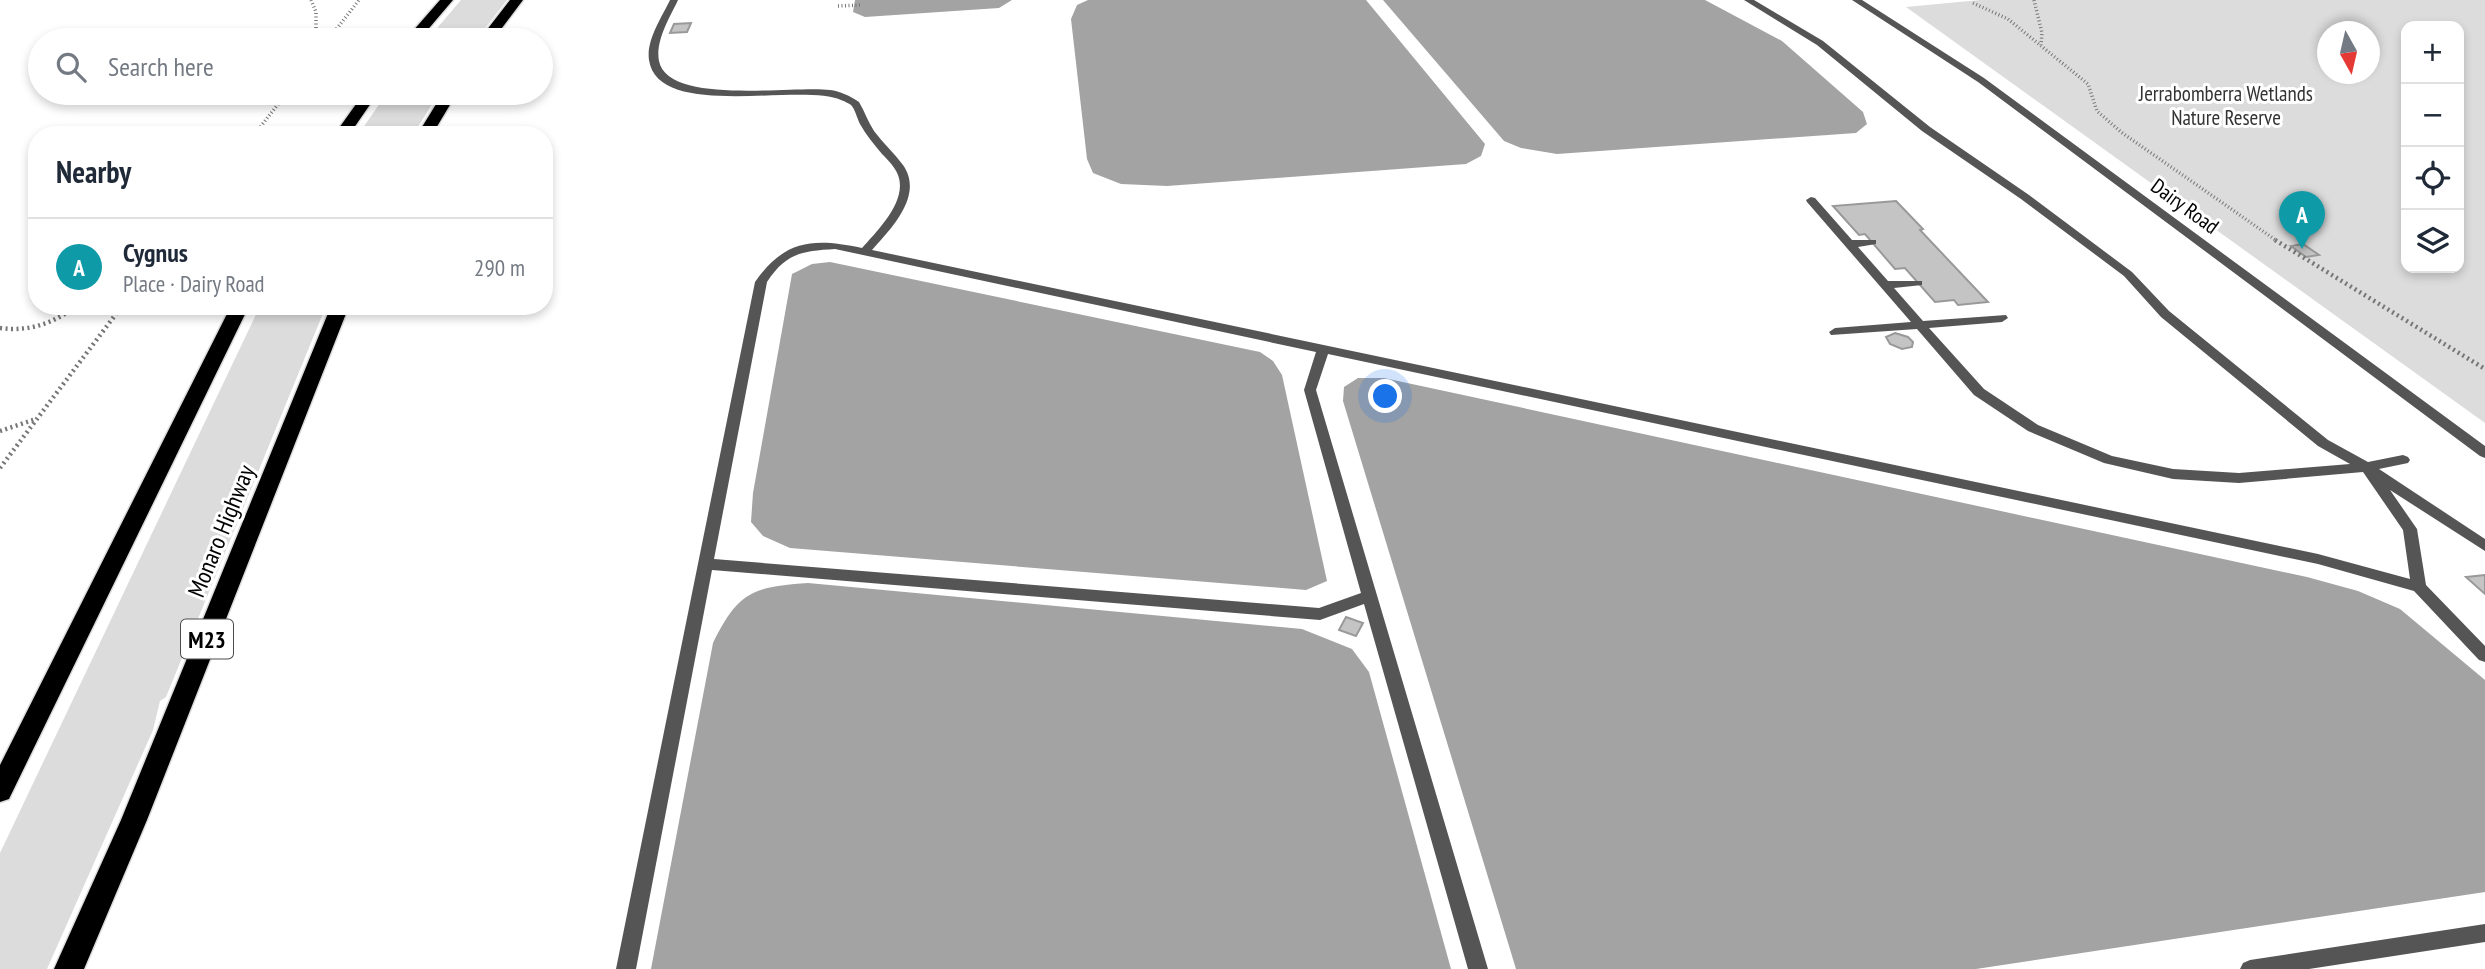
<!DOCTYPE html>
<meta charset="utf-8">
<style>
:root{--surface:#fff;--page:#f6f6f7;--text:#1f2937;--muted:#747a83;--line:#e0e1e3;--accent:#d93025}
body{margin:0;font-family:"PT Sans Narrow",sans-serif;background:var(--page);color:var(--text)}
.controls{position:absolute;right:21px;top:21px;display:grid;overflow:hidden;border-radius:14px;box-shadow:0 4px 10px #0003}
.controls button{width:63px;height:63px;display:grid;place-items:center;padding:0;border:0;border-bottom:2px solid var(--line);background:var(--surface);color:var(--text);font:35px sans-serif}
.compass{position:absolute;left:2317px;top:21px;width:63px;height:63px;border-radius:50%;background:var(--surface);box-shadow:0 4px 10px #0003;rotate:172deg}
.you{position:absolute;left:1386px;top:397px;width:24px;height:24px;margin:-18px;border:5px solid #fff;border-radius:50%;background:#1a73e8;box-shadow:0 0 0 10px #1a73e833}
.badge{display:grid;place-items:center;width:46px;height:46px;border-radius:50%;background:var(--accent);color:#fff;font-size:23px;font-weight:700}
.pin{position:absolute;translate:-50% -58px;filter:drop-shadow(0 2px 4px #0008)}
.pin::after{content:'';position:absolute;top:37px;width:24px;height:21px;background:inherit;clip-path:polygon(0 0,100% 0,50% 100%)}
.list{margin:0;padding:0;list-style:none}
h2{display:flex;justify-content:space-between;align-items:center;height:91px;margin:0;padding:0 28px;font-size:30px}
h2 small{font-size:23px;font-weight:400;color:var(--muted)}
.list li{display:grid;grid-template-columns:46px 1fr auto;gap:21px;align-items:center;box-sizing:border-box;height:98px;padding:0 28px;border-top:2px solid var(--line)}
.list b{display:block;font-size:26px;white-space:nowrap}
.list p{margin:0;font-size:23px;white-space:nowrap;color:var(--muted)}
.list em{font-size:23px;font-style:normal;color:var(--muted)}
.icon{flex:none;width:38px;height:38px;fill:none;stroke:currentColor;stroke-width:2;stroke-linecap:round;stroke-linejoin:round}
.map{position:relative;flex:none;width:2485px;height:969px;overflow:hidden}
.search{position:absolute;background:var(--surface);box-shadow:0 4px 10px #0003;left:28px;top:28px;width:525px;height:77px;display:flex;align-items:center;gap:18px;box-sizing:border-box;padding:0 24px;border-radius:38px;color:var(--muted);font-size:26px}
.panel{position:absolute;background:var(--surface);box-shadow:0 4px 10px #0003;left:28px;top:126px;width:525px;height:189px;border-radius:28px}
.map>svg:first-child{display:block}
</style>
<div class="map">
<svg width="2485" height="969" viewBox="0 0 2485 969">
<rect width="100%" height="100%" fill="#fff"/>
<path fill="#dcdcdc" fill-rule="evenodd" d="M 461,0 L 507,0 L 476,40 L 427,40 Z
M 1980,0 L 2485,0 L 2485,423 L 1906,7 ZM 2406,26 L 2459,26 L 2459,268 L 2406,268 ZM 2328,32 L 2370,32 L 2370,74 L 2328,74 Z
M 387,93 L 439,93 L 413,135 L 358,135 Z
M 260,306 L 326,306 L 166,697 L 160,701 L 153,730 L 47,969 L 0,969 L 0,853 Z"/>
<path fill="#a3a3a3" d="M 855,0 L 1012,0 L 999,8 L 865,17 L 853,12 Z
M 1088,0 L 1366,0 L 1485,144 L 1481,156 L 1466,164 L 1167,186 L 1121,184 L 1093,173 L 1087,159 L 1071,19 L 1077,5 Z
M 1383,0 L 1705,0 L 1782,41 L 1863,112 L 1867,124 L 1856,133 L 1557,154 L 1521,148 L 1504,141 Z
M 830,262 L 1260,352 L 1273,361 L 1282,375 L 1327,581 L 1306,590 L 790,548 L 763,536 L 751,522 L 753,493 L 792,274 L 812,264 Z
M 1358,378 L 1384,378 L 2307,577 L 2358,591 L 2400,609 L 2485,680 L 2485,892 L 1976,969 L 1516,969 L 1343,401 L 1344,387 Z
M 808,583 L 1302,629 L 1352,649 L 1369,672 L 1451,969 L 651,969 L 713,643 C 738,592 752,587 808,583 Z"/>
<path fill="#c4c4c4" stroke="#999" stroke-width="2" d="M 691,23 L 687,32 L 670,33 L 674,24 Z
M 1896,201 L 1923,229 L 1920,230 L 1988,302 L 1958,305 L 1954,300 L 1935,302 L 1905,268 L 1895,269 L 1865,234 L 1859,235 L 1833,206 Z
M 2303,244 L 2319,255 L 2306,257 L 2291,246 Z
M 1895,333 L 1908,337 L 1913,342 L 1912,347 L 1902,349 L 1890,344 L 1886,337 Z
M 2485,575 L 2485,594 L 2466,577 Z
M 1346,617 L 1363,623 L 1356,636 L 1339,630 Z"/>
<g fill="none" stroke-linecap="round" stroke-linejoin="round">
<g stroke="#dbdbdb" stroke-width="3">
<path id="highway" d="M 440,0 L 453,0 L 419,40 L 405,40 Z
M 510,0 L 523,0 L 493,40 L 479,40 Z
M 364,93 L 378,93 L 349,135 L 334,135 Z
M 443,93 L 457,93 L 432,135 L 417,135 Z
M 231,306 L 249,306 L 9,799 L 0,802 L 0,765 Z
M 331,306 L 349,306 L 147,820 L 84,969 L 54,969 L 121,820 Z"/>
</g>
<path stroke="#777" stroke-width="3.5" stroke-dasharray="1 2.5" stroke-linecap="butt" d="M 311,0 L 316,12 L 316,40
M 2034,0 L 2042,33 L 2041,45
M 1973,3 L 2008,19 L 2088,84 L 2097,111 L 2121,132 L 2277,241
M 838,6 L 861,5
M 328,40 L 359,0
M 254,135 L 287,93"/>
<path stroke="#777" stroke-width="4.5" stroke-dasharray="2 3.5" stroke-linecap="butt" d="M 2275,240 L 2485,369
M 0,328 C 30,332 53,323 77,306
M 0,431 L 36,419
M 0,468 L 122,306"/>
<path fill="#555" fill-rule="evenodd" d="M 670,0 L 678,0 C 670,17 655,41 659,61 C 668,106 795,85 830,90 C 840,91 850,96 859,102 C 865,112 868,122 874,131 C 883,143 894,153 903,165 C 924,195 892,228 872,250 L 2318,554 L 2410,579 L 2403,530 L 2363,472 L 2239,483 L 2173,479 L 2104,463 L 2028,431 L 1974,395 L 1917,329 L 1831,335 L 1829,332 L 1835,328 L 1911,322 L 1807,202 L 1806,200 L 1811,197 L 1815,198 L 1852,240 L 1876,240 L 1876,244 L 1858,247 L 1888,281 L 1922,281 L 1922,285 L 1894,288 L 1923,321 L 2006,315 L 2008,318 L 2002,322 L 1929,328 L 1984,389 L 2038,425 L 2112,456 L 2173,469 L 2239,473 L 2350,464 L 2318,446 L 2161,317 L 2124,276 L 2021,199 L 1922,131 L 1817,45 L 1744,0 L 1754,0 L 1823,41 L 1930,127 L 2029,195 L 2132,272 L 2169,311 L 2328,440 L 2368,462 L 2403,455 L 2408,457 L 2410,460 L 2408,463 L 2379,469 L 2485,539 L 2485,551 L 2390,490 L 2417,529 L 2426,585 L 2485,646 L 2485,662 L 2479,660 L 2414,591 L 2318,564 L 1328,354 L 1316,390 L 1488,969 L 1468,969 L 1364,604 L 1320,620 L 712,570 L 636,969 L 616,969 L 755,282 C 785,239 814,238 862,248 C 877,231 908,201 898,175 C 895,167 888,160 882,154 C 874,144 866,135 860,124 C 857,118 855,109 851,105 C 850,104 842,100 841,100 C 802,82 658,121 649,60 C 646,40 662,17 670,0 ZM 835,249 L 1316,352 L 1304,390 L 1361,593 L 1319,608 L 714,559 L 767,282 C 786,253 802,251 835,249 Z
M 2485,924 L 2485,942 L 2309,969 L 2240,969 L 2243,963 L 2250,960 Z"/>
<path fill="#555" fill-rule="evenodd" d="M 1852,0 L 1862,0 L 1984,78 L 2485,446 L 2485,458 L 2480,456 L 1978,82 Z"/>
<use href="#highway" fill="#000" fill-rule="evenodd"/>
</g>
<g text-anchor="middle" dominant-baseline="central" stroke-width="6" stroke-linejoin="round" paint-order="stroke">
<g font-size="21" fill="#333" stroke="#fff">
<text x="2226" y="93">Jerrabomberra Wetlands<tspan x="2226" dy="24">Nature Reserve</tspan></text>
</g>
<g font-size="21" fill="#000" stroke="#fff">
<text transform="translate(2185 206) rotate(36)">Dairy Road</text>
</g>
<rect fill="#fff" stroke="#4c4c4c" stroke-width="2" x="181" y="619.5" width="52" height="39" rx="5"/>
<g font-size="23" font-weight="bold" fill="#000">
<text x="207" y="639">M23</text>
</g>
<g font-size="24" fill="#000" stroke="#fff">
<text transform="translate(221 531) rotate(-68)">Monaro Highway</text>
</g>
</g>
</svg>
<div class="controls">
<button>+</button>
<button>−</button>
<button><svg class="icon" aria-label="locate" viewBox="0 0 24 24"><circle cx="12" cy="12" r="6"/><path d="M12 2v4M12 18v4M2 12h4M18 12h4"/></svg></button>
<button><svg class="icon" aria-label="layers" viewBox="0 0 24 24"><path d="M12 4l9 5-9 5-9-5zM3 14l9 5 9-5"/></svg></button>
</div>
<svg class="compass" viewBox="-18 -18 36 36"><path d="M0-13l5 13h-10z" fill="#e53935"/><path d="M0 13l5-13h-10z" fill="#747a83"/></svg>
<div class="you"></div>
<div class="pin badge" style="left:2302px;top:249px;background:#0f9aa8">A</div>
<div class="search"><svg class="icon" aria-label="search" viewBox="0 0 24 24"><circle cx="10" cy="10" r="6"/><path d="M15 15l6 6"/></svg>Search here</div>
<section class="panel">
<h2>Nearby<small></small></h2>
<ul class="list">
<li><span class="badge" style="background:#0f9aa8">A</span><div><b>Cygnus</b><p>Place · Dairy Road</p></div><em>290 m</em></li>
</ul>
</section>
</div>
